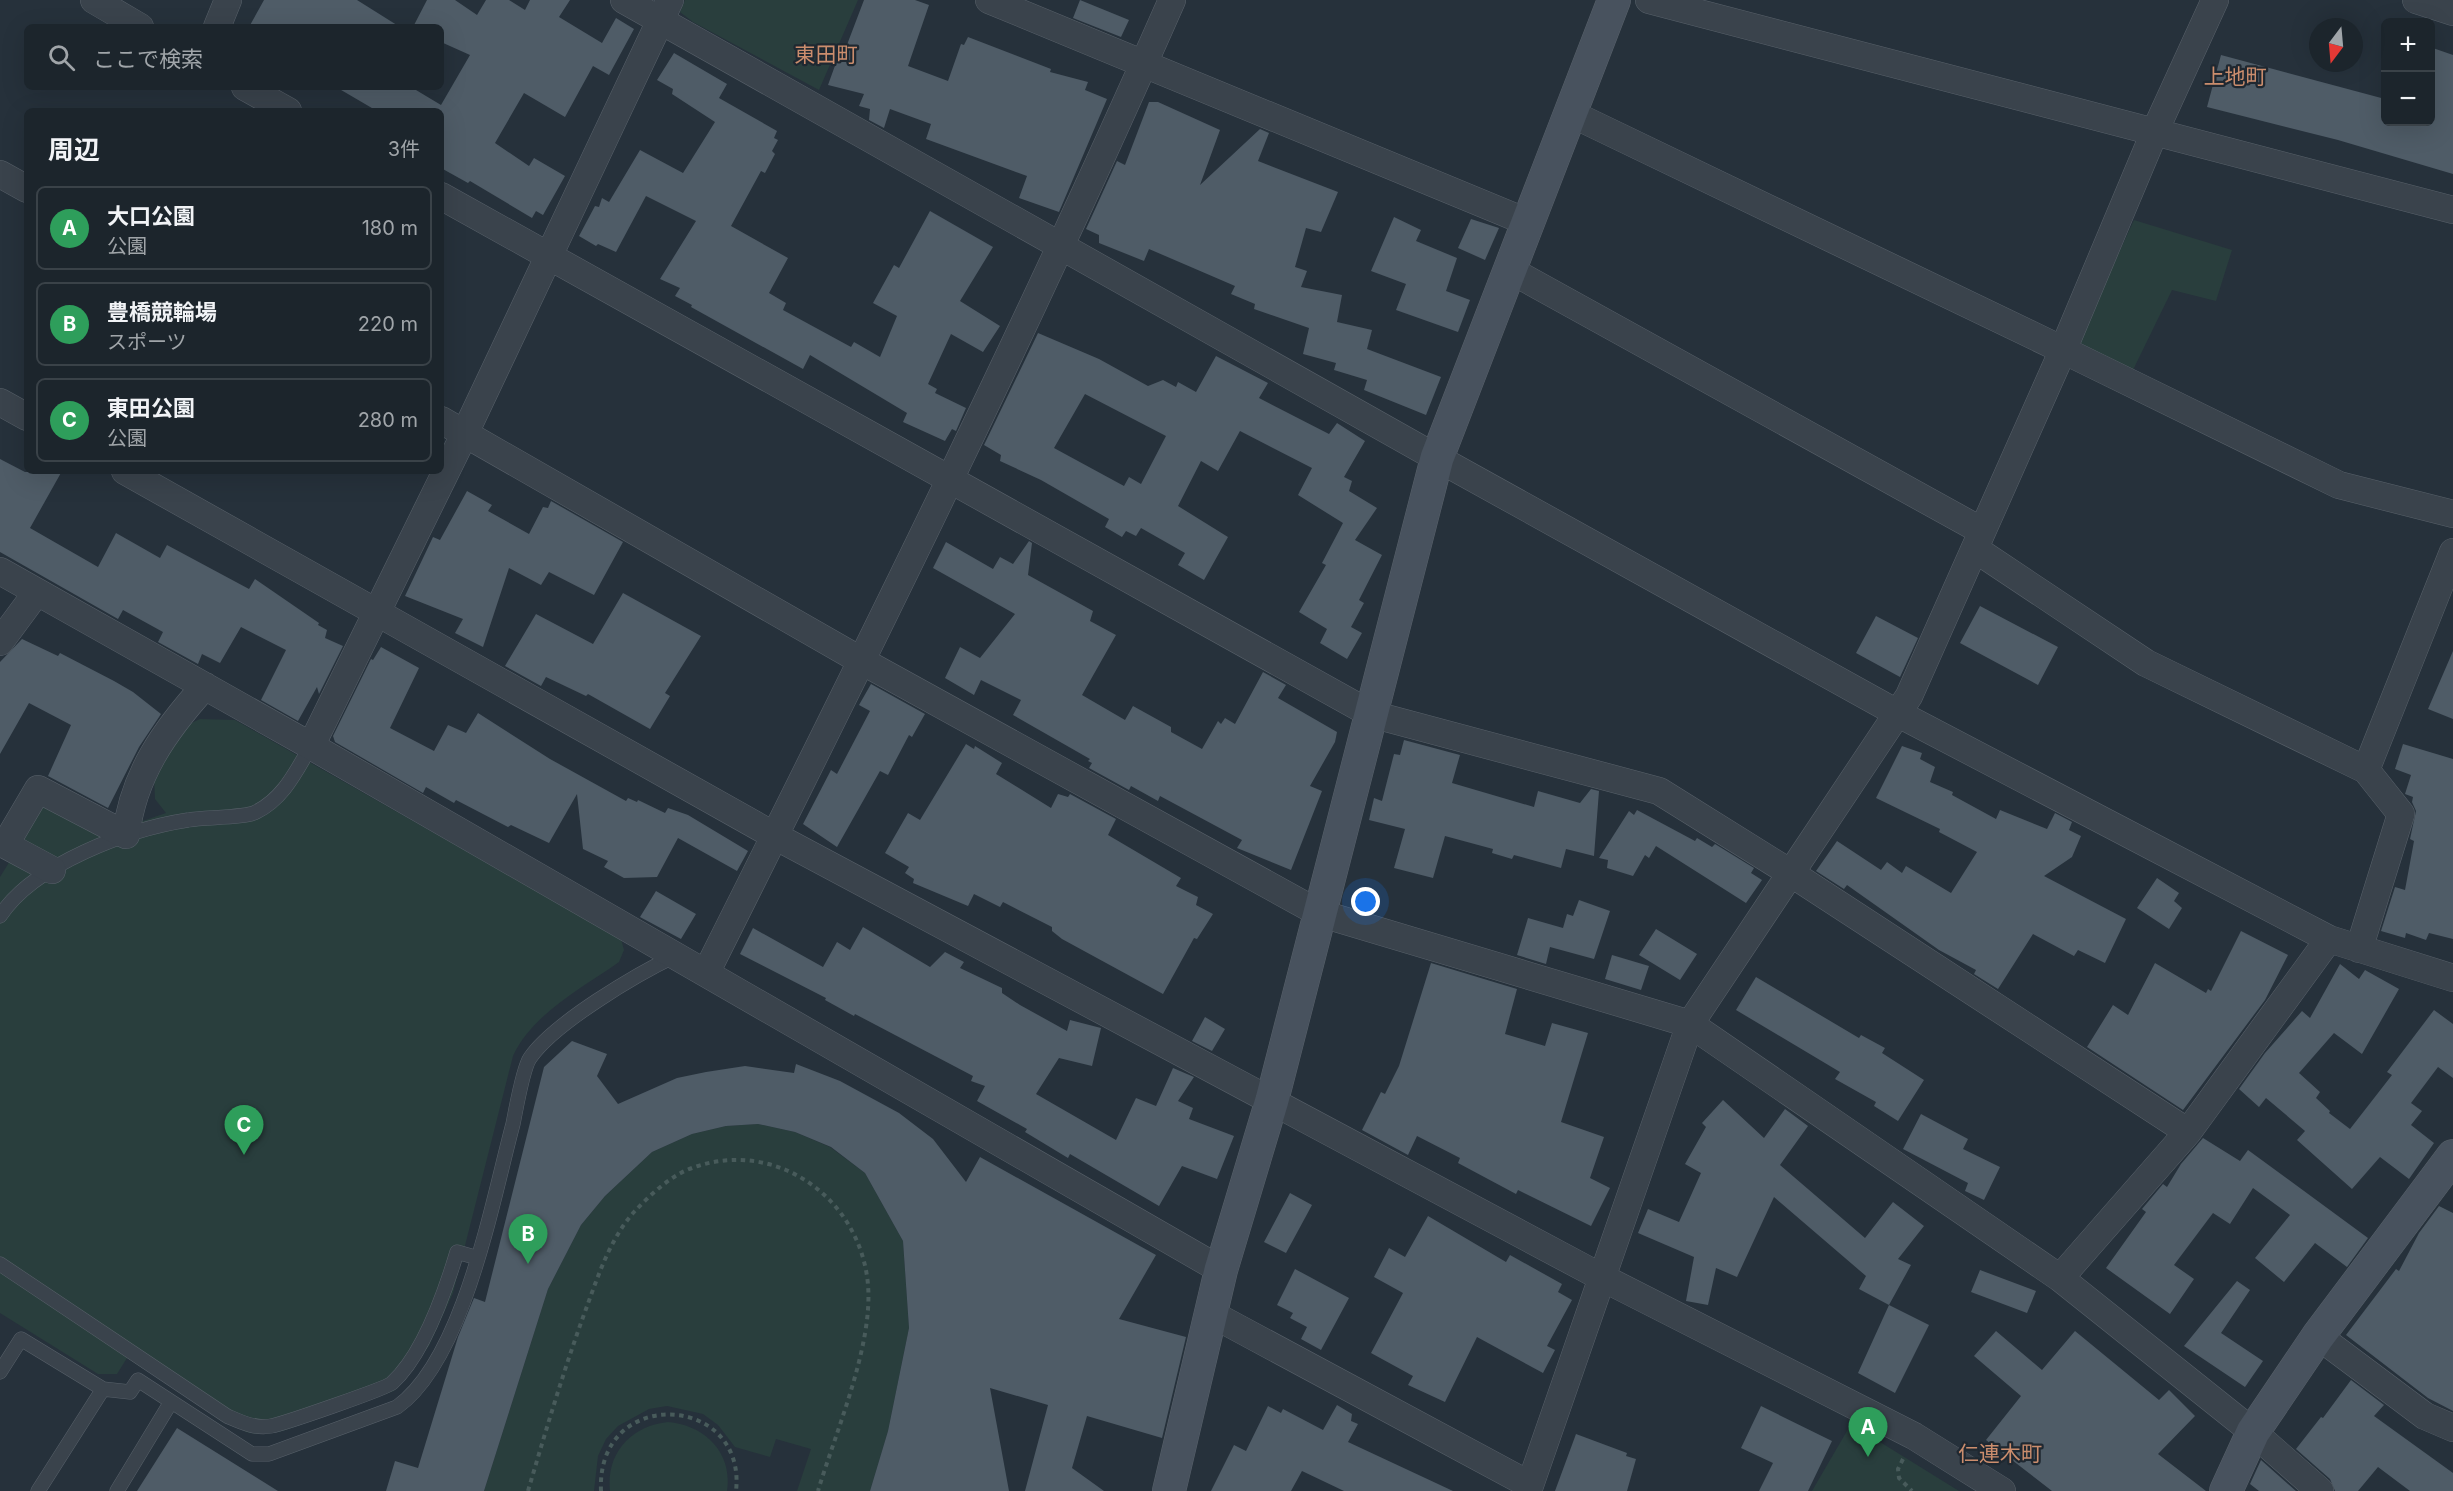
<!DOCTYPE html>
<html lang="ja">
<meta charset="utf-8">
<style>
:root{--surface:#1c252c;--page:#293138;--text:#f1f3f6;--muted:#a0a5a9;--line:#3a4248;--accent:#93bfee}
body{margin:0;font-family:Inter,"Noto Sans JP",sans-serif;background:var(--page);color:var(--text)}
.controls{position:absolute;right:18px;top:18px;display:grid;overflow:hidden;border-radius:9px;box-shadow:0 6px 24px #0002}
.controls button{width:54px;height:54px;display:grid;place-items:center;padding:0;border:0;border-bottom:2px solid var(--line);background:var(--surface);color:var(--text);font:30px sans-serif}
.compass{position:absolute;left:2309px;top:18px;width:54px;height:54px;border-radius:50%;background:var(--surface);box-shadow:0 6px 24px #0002;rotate:196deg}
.you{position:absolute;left:1366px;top:902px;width:21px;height:21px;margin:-15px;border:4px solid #fff;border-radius:50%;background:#1a73e8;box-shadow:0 0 0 9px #1a73e833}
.badge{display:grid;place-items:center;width:39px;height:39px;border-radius:50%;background:var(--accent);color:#fff;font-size:20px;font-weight:700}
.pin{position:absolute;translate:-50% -50px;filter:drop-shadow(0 2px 3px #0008)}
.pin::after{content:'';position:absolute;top:32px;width:21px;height:18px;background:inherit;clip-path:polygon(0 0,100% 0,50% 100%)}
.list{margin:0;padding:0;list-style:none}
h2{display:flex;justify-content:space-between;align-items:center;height:78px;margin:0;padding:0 24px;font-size:26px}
h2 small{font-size:20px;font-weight:400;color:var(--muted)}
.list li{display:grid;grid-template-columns:39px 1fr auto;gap:18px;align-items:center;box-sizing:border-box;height:84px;margin:0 12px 12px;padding:0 12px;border:2px solid var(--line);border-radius:9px}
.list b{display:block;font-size:22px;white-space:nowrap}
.list p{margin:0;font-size:20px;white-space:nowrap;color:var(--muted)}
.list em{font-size:20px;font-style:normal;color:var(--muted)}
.icon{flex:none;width:33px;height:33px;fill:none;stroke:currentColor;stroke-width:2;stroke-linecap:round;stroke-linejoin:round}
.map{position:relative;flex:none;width:2453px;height:1491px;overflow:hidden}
.search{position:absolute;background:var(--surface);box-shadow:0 6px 24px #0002;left:24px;top:24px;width:420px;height:66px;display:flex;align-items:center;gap:15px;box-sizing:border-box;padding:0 21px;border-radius:9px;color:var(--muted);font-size:22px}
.panel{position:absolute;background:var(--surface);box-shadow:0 6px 24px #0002;left:24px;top:108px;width:420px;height:366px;border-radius:9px}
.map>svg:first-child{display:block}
</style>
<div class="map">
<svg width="2453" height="1491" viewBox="0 0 2453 1491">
<rect width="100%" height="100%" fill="#26313b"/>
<path fill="#293e3d" d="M 685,0 L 858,0 L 819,90 L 693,22 L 680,12 Z
M 2134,220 L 2232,250 L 2216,301 L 2172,290 L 2133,370 L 2077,344 Z
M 200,719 L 235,720 L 621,939 L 624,950 L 619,962 C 581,989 533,1013 513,1056 L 453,1293 L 429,1346 L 394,1391 L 283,1431 L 258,1434 L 246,1432 L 222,1420 L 127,1358 L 117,1374 L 98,1374 L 0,1313 L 0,877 L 23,840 L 39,802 L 102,835 L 166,813 L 155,799 L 154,777 L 181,728 Z
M 758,1124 L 795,1132 L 830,1147 L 865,1173 L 903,1241 L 909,1328 L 888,1431 L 870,1491 L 797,1491 L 811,1449 L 776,1439 L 770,1457 L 735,1447 L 718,1425 L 703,1414 L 667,1406 L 649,1409 L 618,1426 L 606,1439 L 598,1456 L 594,1491 L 484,1491 L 548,1289 L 581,1225 L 605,1196 L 652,1152 L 692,1134 L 726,1126 Z
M 668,1422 C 704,1425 733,1452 727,1491 L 610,1491 C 606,1453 631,1426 668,1422 Z
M 1851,1424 L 1959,1491 L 1812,1491 Z"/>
<path fill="#4f5c67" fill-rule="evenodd" d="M 264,0 L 357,0 L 400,27 L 249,27 Z
M 427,0 L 455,0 L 477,15 L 486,0 L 509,0 L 525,10 L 530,0 L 570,0 L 559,17 L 602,43 L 616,18 L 634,29 L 609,75 L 593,66 L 565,117 L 524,93 L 495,143 L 529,166 L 534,158 L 565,176 L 543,215 L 536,211 L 532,218 L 470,181 L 468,183 L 441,168 L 441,111 L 377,111 L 336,87 L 411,87 L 441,105 L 470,55 L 441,42 L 441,27 L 413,27 Z
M 864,0 L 915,0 L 929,5 L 908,66 L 948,81 L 961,44 L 964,45 L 968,37 L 1051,69 L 1050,72 L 1088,82 L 1085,90 L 1107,99 L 1059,212 L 1019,198 L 1027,176 L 926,139 L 931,124 L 890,109 L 884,128 L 869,120 L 870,109 L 859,106 L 864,94 L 828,85 L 841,49 L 845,50 Z
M 1080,0 L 1129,20 L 1121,37 L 1073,18 Z
M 2430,47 L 2453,55 L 2453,174 L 2338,140 L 2207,107 L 2221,55 L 2385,99 L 2385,122 L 2430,122 Z
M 674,53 L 727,84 L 719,98 L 777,131 L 774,138 L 778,140 L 772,151 L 775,154 L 765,173 L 761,171 L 731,226 L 788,258 L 769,293 L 786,303 L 783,310 L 851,347 L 854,342 L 880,357 L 897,316 L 873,303 L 894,265 L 899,268 L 930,211 L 993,247 L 960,301 L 1000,326 L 983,352 L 951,334 L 928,384 L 937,389 L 935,393 L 966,408 L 956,431 L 952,429 L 945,441 L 903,422 L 907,413 L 810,355 L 803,369 L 691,307 L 692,305 L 675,296 L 680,288 L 660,279 L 696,221 L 646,196 L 616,252 L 598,244 L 596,246 L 579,236 L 595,206 L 599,207 L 602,198 L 609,202 L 640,150 L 683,173 L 715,122 L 672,94 L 673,89 L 657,80 Z
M 1149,102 L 1158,102 L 1220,130 L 1200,185 L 1260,129 L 1269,133 L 1258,161 L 1338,192 L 1321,232 L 1306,228 L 1295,267 L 1307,271 L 1301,287 L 1342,295 L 1337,322 L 1372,330 L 1367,349 L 1441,377 L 1426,415 L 1364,390 L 1367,380 L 1334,370 L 1336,363 L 1303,354 L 1309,328 L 1254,309 L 1255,304 L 1231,294 L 1235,286 L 1149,249 L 1144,261 L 1099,243 L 1099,235 L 1086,229 L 1117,161 L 1125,165 Z
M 1394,217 L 1421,230 L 1416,241 L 1457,258 L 1446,291 L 1470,300 L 1458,332 L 1396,310 L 1406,284 L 1371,271 Z
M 1471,219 L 1499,228 L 1485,260 L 1458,248 Z
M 1038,333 L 1099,359 L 1148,386 L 1163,380 L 1176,387 L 1178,382 L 1196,392 L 1216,356 L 1268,383 L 1259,398 L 1329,434 L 1337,423 L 1365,441 L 1344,477 L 1352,481 L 1349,491 L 1377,508 L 1355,540 L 1382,555 L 1359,600 L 1364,603 L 1351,627 L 1362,633 L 1347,659 L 1320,643 L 1327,629 L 1299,612 L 1326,565 L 1322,563 L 1343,523 L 1298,495 L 1312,468 L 1240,431 L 1218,471 L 1201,461 L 1178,506 L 1228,537 L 1204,580 L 1178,565 L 1185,553 L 1141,528 L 1136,536 L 1126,531 L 1122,537 L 1105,527 L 1109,519 L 1041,480 L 1000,461 L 1001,455 L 984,445 ZM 1085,394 L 1166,436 L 1141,484 L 1129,477 L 1124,486 L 1054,448 Z
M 0,459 L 25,472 L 62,471 L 30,528 L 98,567 L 116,533 L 160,558 L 167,545 L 249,589 L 255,579 L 319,623 L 318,625 L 327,630 L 325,638 L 343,646 L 319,694 L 317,687 L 298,721 L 261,700 L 286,650 L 241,627 L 220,663 L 202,654 L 198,664 L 158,642 L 163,632 L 123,610 L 118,619 L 0,552 Z
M 467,491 L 492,505 L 488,511 L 529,534 L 543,507 L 548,508 L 551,501 L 623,542 L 594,595 L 549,572 L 541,585 L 509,568 L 483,647 L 455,633 L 463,619 L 405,596 L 433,537 L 440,540 Z
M 1029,541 L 1032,543 L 1028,575 L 1093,611 L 1090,621 L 1116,635 L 1082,695 L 1125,720 L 1133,706 L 1171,727 L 1171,732 L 1202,749 L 1218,721 L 1221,724 L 1225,718 L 1235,724 L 1263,672 L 1286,685 L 1278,698 L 1337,732 L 1335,742 L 1310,786 L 1322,791 L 1291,870 L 1237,848 L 1242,840 L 1160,796 L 1158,801 L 1131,786 L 1129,790 L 1089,768 L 1092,763 L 1088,761 L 1090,759 L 1013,715 L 1021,700 L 981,680 L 974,695 L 945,678 L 960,647 L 980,658 L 1015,614 L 933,568 L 946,542 L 993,569 L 1000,557 L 1013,564 Z
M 623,593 L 701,636 L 665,693 L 670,696 L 650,729 L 588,694 L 586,696 L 546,677 L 541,686 L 505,666 L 536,614 L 593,644 Z
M 1980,606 L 2058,647 L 2038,685 L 1960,643 Z
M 1876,616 L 1918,638 L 1900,677 L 1856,653 Z
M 22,639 L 58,656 L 60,653 L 114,681 L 133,692 L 161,714 L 139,747 L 108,808 L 48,776 L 71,725 L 29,703 L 0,754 L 0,662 Z
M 381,647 L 419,668 L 390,728 L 434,751 L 448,725 L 466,733 L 478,713 L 550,759 L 626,801 L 628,798 L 637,802 L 638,800 L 665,813 L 668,808 L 688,815 L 748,851 L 737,871 L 678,838 L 657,877 L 624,878 L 604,867 L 608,861 L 583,849 L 577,794 L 549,843 L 511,825 L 508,827 L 456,800 L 454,803 L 426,787 L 423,793 L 335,742 L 333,736 L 371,659 L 373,660 Z
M 2453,651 L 2453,719 L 2428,709 Z
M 871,684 L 925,714 L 912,737 L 909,735 L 888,775 L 880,771 L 837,847 L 803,824 L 831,770 L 837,774 L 870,711 L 859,705 Z
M 1404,740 L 1460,755 L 1452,783 L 1534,807 L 1538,791 L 1580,803 L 1591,789 L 1599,791 L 1594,856 L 1566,849 L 1561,868 L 1514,855 L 1512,859 L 1492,853 L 1493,849 L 1445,836 L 1433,878 L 1394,868 L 1405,829 L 1369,820 L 1374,798 L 1382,801 L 1394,754 L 1400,755 Z
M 966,744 L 974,749 L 975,746 L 1002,763 L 996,774 L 1051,808 L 1058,794 L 1068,797 L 1070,794 L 1116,819 L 1108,835 L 1181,878 L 1176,886 L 1198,897 L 1196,905 L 1213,914 L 1197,939 L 1194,938 L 1163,994 L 1062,939 L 1052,931 L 1052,927 L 1003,902 L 1000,907 L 974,894 L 968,906 L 913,883 L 914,879 L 905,873 L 909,867 L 885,853 L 908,813 L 920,820 Z
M 2403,744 L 2453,759 L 2453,939 L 2429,933 L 2426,940 L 2406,933 L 2405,938 L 2381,931 L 2395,887 L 2405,890 L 2414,841 L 2410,839 L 2416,811 L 2412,802 L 2413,797 L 2405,794 L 2411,775 L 2395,769 Z
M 1902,746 L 1922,753 L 1920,759 L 1935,767 L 1930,782 L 1953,792 L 1952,795 L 1996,819 L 2000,810 L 2047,829 L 2055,813 L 2072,822 L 2069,830 L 2081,836 L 2072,857 L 2044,876 L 2126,919 L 2105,963 L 2078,950 L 2074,956 L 2033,934 L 1998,989 L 1974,974 L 1976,970 L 1939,950 L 1847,885 L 1844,889 L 1816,871 L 1837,841 L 1881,870 L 1887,862 L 1902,873 L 1906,866 L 1951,893 L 1977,852 L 1939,832 L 1940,829 L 1876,798 Z
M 1637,810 L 1695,841 L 1697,838 L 1712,847 L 1715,844 L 1754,868 L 1751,873 L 1762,880 L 1746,903 L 1656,846 L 1649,858 L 1645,855 L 1633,876 L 1607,868 L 1608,860 L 1599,858 L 1629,811 L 1634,815 Z
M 2157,878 L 2179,893 L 2174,901 L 2182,908 L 2169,929 L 2137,908 Z
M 656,891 L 696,914 L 681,939 L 640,917 Z
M 1579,900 L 1610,911 L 1594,959 L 1550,947 L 1546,964 L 1517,955 L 1528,918 L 1563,928 L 1567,914 L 1573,916 Z
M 863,927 L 930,967 L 945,952 L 964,962 L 960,968 L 1002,988 L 1002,993 L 1020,1005 L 1067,1031 L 1070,1020 L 1101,1028 L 1092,1066 L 1059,1058 L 1036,1094 L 1116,1140 L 1136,1098 L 1156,1106 L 1173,1068 L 1194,1077 L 1178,1101 L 1193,1108 L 1189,1119 L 1234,1136 L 1217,1179 L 1182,1166 L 1159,1206 L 1070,1154 L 1068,1158 L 1025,1132 L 1027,1129 L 977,1101 L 985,1086 L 971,1081 L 973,1076 L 855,1014 L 854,1016 L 825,1000 L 826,998 L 740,954 L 753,928 L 823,967 L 837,942 L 850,950 Z
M 1656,929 L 1697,954 L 1680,980 L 1639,955 Z
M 2241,931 L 2288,955 L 2265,1000 L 2183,1110 L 2087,1047 L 2113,1005 L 2128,1015 L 2155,963 L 2206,993 L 2208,989 L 2211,991 Z
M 1612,955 L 1649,966 L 1641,990 L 1605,979 Z
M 1431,963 L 1517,989 L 1505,1034 L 1545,1046 L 1552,1023 L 1588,1033 L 1561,1122 L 1604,1137 L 1590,1178 L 1610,1188 L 1591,1226 L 1518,1190 L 1516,1194 L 1458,1163 L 1460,1158 L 1417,1136 L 1408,1155 L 1362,1130 L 1381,1092 L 1385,1094 L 1399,1066 Z
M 2340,964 L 2359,979 L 2365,970 L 2399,989 L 2362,1054 L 2334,1033 L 2299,1073 L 2320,1092 L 2316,1098 L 2330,1111 L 2329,1113 L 2350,1129 L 2392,1075 L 2387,1072 L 2434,1010 L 2453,1024 L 2453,1078 L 2438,1067 L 2411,1103 L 2422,1111 L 2411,1125 L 2434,1143 L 2409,1179 L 2380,1157 L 2352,1189 L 2297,1140 L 2305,1131 L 2266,1098 L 2259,1107 L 2239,1089 L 2265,1053 L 2302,1011 L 2310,1018 Z
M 1756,977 L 1859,1038 L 1861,1035 L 1885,1048 L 1882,1053 L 1924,1080 L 1898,1121 L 1874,1106 L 1876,1102 L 1835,1079 L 1840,1072 L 1736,1010 Z
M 1205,1017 L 1225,1029 L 1212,1051 L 1192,1041 Z
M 572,1041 L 607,1054 L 597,1076 L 618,1104 L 677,1078 L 706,1072 L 745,1066 L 794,1073 L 796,1064 L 840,1081 L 899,1113 L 933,1139 L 966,1182 L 980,1157 L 1156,1255 L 1119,1319 L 1186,1337 L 1162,1438 L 1087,1416 L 1072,1468 L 1104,1491 L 1025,1491 L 1048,1405 L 990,1388 L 1009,1491 L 870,1491 L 888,1431 L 909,1328 L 903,1241 L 865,1173 L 831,1147 L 795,1132 L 758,1124 L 726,1126 L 692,1134 L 652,1152 L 605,1196 L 581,1225 L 548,1289 L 484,1491 L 386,1491 L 395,1461 L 418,1468 L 458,1337 L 474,1298 L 485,1302 L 544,1067 Z
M 1723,1100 L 1764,1138 L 1785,1109 L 1808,1126 L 1780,1165 L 1865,1238 L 1893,1202 L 1924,1226 L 1898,1259 L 1911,1265 L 1889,1305 L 1859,1289 L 1866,1276 L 1774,1197 L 1737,1277 L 1716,1268 L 1708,1305 L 1686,1301 L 1694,1257 L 1638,1233 L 1648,1209 L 1679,1222 L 1701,1173 L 1685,1164 L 1706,1127 L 1702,1123 Z
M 1921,1114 L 1968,1139 L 1963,1149 L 2000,1167 L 1984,1200 L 1965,1191 L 1968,1183 L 1903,1149 Z
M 2203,1138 L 2240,1161 L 2248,1150 L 2368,1238 L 2347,1267 L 2315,1243 L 2284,1282 L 2255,1258 L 2290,1215 L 2253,1188 L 2230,1224 L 2213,1213 L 2174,1265 L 2194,1279 L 2170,1314 L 2106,1268 L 2146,1212 L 2142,1209 L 2163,1184 L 2167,1187 L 2181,1164 Z
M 1290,1193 L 1312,1205 L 1286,1253 L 1264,1242 Z
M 2439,1206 L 2453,1213 L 2453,1411 L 2428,1398 L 2346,1335 L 2396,1269 L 2399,1271 L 2419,1233 Z
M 1428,1216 L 1506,1262 L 1510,1255 L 1562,1284 L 1558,1292 L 1572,1300 L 1547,1346 L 1555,1350 L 1543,1373 L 1477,1337 L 1445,1402 L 1408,1385 L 1413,1376 L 1371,1353 L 1403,1293 L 1374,1277 L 1389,1248 L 1405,1257 Z
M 1295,1269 L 1349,1298 L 1321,1350 L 1301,1339 L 1307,1327 L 1290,1318 L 1293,1313 L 1277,1305 Z
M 1980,1270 L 2036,1291 L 2027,1313 L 1971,1292 Z
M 2237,1281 L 2250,1290 L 2221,1333 L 2263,1361 L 2245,1387 L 2184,1346 Z
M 1889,1305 L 1929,1325 L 1895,1393 L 1858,1373 Z
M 1996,1331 L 2042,1370 L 2075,1331 L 2159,1400 L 2169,1390 L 2195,1416 L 2158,1454 L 2206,1491 L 2052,1491 L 1986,1440 L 2021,1396 L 1974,1356 Z
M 2351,1380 L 2384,1405 L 2374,1416 L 2453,1473 L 2453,1491 L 2410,1491 L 2378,1467 L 2358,1491 L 2335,1491 L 2330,1479 L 2296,1449 L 2321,1417 L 2323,1418 Z
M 1337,1405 L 1352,1414 L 1351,1421 L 1358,1424 L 1348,1442 L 1453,1491 L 1344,1491 L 1302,1471 L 1291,1491 L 1211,1491 L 1234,1445 L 1246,1451 L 1268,1406 L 1281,1413 L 1283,1409 L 1323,1430 Z
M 1761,1406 L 1832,1441 L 1808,1491 L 1759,1491 L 1773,1463 L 1741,1448 Z
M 177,1428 L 278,1491 L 137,1491 Z
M 1576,1434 L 1627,1453 L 1626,1456 L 1636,1459 L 1627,1491 L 1555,1491 Z
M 2261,1460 L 2296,1491 L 2259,1491 L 2250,1484 Z"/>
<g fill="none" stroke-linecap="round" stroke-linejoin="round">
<g stroke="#58616a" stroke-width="15">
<path id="lane" d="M 0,916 C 34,864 129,829 188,820 C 204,817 246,818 256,812 C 284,798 296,771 311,746
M 0,1264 L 227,1416 C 241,1422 255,1429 271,1426 C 283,1424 387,1388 392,1383 C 424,1354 445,1292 457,1252 L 478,1258
M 0,1372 L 21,1339 L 103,1389
M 38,1491 L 103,1389 L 130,1392 L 138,1380 L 252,1454 L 269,1454 L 397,1407 C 464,1359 492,1202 513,1124 C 516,1109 523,1068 530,1058 C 554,1023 637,974 675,956
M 117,1491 L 171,1402"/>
</g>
<g stroke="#58616a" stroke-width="28">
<path id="street" d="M 94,0 L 140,27
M 624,0 L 1437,458 L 1897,713 L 2329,939 L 2453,978
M 989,0 L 1527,222
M 1649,0 L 2453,210
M 2416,0 L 2453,12
M 217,27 L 228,0
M 245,87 L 288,111
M 1570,113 L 2063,350 L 2339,485 L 2453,514
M 0,174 L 27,189
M 441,196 L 1371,714 L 1659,791 L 1789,872 L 2188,1132
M 1510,270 L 1982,531
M 0,402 L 27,417
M 441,420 L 860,660 L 1319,913 L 1690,1024 L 2060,1278 L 2253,1432 L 2320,1491
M 125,471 L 775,836 L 1603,1278 L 1914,1436 L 2002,1491
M 1975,549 L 2146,663 L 2366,770 L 2401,814 L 2359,949
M 0,571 L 311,746 L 1221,1270
M 0,642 L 37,592
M 311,746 L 465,433 L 670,0
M 2366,770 L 2453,552
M 0,842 L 52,870
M 5,845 L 38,789 L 126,835 C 133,775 165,730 205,686
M 706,973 C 867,652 1027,329 1172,0
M 2060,1278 L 2188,1132 L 2329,939
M 1210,1313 L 1530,1485
M 2318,1336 L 2425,1416 L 2453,1428
M 1528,1491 L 1690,1024 L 1909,696 L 2063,350 L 2155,131 L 2215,0"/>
</g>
<g stroke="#58616a" stroke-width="34">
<path id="secondary" d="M 1169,1491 L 1221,1270 L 1272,1100 L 1437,458 L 1614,0
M 2226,1491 L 2253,1432 L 2318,1336 L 2453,1156"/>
</g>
<path stroke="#485b5b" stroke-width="4" stroke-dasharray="4.5 4.5" stroke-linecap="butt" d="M 1903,1459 L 1898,1469 L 1899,1478 L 1912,1491
M 528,1491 C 546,1430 564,1369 586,1309 C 598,1276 610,1239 634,1212 C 649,1196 671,1175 692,1168 C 776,1137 861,1199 868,1285 C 873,1346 836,1431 818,1491
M 601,1491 C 596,1385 747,1393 736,1491"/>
<use href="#lane" stroke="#3a434c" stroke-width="14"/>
<use href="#street" stroke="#3a434c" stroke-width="27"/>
<use href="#secondary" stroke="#48525e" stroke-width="33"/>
</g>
<g text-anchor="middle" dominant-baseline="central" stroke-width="4.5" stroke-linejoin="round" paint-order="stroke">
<g font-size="21" fill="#cb8d6d" stroke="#1f2831">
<text x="826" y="54">東田町</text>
<text x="2235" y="76">上地町</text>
<text x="2000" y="1453">仁連木町</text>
</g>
</g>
</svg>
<div class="controls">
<button>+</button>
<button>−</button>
</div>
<svg class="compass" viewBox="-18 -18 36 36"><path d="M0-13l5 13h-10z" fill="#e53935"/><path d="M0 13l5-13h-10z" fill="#a0a5a9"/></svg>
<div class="you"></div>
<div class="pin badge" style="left:1868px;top:1457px;background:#2e9e5b">A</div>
<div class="pin badge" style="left:528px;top:1264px;background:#2e9e5b">B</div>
<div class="pin badge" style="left:244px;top:1155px;background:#2e9e5b">C</div>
<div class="search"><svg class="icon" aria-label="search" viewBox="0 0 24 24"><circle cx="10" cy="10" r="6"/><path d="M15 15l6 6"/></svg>ここで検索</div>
<section class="panel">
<h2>周辺<small>3件</small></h2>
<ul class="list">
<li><span class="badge" style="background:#2e9e5b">A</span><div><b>大口公園</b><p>公園</p></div><em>180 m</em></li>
<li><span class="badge" style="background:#2e9e5b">B</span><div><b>豊橋競輪場</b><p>スポーツ</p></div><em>220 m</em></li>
<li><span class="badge" style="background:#2e9e5b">C</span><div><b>東田公園</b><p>公園</p></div><em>280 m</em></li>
</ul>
</section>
</div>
